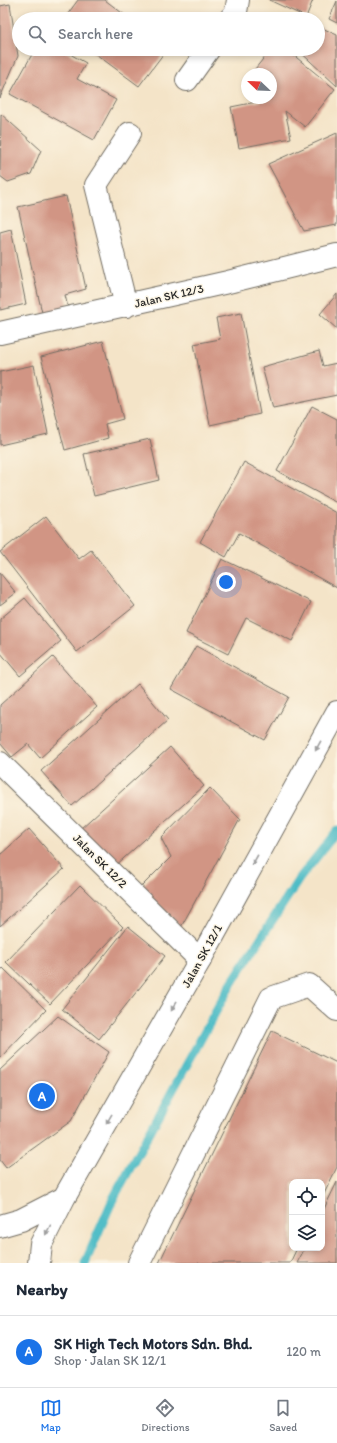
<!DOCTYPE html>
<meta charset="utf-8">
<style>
:root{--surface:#fff;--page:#f6f6f7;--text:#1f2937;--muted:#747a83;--line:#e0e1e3;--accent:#1a73e8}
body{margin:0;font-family:Itim,sans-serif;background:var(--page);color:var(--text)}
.controls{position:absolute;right:12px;bottom:12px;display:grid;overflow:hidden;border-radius:8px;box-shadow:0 2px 6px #0003}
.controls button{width:36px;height:36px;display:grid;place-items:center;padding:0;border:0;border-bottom:1px solid var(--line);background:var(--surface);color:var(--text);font:20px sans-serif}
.compass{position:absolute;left:241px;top:68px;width:36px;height:36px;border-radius:50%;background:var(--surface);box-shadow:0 2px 6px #0003;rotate:293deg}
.you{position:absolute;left:226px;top:582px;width:14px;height:14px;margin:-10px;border:3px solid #fff;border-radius:50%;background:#1a73e8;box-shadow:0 0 0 6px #1a73e833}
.badge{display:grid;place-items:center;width:26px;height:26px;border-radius:50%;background:var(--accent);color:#fff;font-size:13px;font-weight:700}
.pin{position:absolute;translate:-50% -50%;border:2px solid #fff;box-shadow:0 1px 4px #0006}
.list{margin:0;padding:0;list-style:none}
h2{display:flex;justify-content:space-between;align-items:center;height:52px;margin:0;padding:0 16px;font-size:17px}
h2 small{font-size:13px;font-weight:400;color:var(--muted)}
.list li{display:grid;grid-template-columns:26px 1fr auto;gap:12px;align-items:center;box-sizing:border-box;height:72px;padding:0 16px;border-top:1px solid var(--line)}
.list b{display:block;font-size:15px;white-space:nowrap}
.list p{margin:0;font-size:13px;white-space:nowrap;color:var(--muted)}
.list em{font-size:13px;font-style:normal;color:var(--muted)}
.icon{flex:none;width:22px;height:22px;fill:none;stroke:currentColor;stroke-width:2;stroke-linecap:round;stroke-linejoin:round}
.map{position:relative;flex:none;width:337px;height:1263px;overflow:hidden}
.search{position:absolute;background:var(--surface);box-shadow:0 2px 6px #0003;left:12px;right:12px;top:12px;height:44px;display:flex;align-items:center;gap:10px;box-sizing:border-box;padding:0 14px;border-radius:22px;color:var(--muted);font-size:15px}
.sheet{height:124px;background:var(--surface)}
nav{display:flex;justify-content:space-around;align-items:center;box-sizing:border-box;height:56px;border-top:1px solid var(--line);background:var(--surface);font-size:11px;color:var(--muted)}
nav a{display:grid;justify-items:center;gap:2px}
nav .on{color:var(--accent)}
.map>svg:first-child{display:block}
</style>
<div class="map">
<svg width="337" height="1263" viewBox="0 0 337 1263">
<rect width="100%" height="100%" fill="#fcf5e5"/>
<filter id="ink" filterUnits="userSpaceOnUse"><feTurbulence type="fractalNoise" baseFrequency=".025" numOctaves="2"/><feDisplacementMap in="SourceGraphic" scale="8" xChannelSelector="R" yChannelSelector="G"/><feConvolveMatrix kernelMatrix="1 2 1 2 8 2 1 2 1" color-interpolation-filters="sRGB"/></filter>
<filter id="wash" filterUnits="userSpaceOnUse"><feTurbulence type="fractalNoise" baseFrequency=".012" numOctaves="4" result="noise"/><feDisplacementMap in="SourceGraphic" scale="16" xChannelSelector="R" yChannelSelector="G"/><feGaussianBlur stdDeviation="0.9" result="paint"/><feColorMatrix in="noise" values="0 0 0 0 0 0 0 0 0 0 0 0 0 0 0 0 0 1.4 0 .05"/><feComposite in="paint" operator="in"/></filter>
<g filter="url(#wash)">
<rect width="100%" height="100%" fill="#f4e4c8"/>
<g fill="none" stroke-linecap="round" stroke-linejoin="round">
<path stroke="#4ebcc6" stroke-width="9" d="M 85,1263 L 113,1199 L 231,984 L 299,879 L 337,831"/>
</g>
<g id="blocks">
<path fill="#d19584" d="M 78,0 L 105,0 L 130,19 L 64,19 Z
M 269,0 L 313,0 L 306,17 Z
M 337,1 L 337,23 L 329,19 Z
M 10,4 L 18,56 L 0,98 L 0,6 Z
M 318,26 L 337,35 L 337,86 L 297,49 L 318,49 Z
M 35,49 L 61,49 L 86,63 L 77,79 L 116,100 L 94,140 L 10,94 Z
M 89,49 L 167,49 L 139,86 Z
M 271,49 L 286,49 L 335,89 L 305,127 L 285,111 L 291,138 L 239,148 L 231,107 L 271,99 L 271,74 L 251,74 Z
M 1,114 L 41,150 L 31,174 L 8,182 L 0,176 Z
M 337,133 L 337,225 L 304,231 L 268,164 Z
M 66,196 L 86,289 L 65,295 L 69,312 L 43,317 L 18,207 Z
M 11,229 L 26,304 L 0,310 L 0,232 Z
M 337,294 L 337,329 L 320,314 Z
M 241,313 L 260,414 L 210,425 L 194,344 L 220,339 L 216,318 Z
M 103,341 L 123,419 L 105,424 L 108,438 L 65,450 L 41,357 Z
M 319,351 L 323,366 L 337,363 L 337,395 L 273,408 L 262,367 Z
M 34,365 L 48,434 L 0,445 L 0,372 Z
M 312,406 L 337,419 L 337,503 L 277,471 Z
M 150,439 L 159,480 L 94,496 L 84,454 Z
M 244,462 L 337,513 L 337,588 L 239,533 L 226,557 L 200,542 Z
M 46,516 L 79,559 L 91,550 L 135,606 L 77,652 L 0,552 Z
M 222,559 L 311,602 L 292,641 L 246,618 L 228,654 L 186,633 Z
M 0,573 L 16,593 L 0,605 Z
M 25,598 L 61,641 L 20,676 L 0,652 L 0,619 Z
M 196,646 L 289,697 L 265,740 L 171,689 Z
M 53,657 L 97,707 L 40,758 L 28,744 L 12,757 L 0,743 L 0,705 Z
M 138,684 L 168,720 L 72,806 L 41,771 Z
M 170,747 L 204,786 L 114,867 L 80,829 Z
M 210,788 L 240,819 L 181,927 L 140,888 L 171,857 L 161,838 Z
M 29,829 L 64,869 L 0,926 L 0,855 Z
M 80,885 L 123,927 L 50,1004 L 6,962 Z
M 128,926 L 165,956 L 99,1039 L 62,1009 Z
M 3,968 L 46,1010 L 0,1058 L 0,971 Z
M 58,1016 L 109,1052 L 71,1121 L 6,1168 L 0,1160 L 0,1070 Z
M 272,1031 L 337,1063 L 337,1167 L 322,1198 L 322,1182 L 292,1182 L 292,1248 L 297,1248 L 290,1263 L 159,1263 Z
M 337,1182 L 337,1263 L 297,1263 L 305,1248 L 322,1248 L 322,1213 Z"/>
</g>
</g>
<g filter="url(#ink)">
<use href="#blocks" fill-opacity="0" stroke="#716c62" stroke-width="1"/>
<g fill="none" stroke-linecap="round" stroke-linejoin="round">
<g stroke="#716c62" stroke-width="24">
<path id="minor" d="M 230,19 L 236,12 L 238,0
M 187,80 L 209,49
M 126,306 L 96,185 L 130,133
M 0,333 L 228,282 L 337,255
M 0,763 L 200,960
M 139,1263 L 271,998 L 309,985 L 337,1010"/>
</g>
<g stroke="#716c62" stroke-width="24">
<path id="major" d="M 0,1226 L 21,1220 L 64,1198
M 39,1263 L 41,1244 L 64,1198 L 200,960 L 337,712"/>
</g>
<use href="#minor" stroke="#fff" stroke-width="22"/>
<use href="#major" stroke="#fff" stroke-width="22"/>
</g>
<defs><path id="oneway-solid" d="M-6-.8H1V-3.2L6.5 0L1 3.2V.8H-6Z"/></defs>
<g fill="#a0a0a0">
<use href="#oneway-solid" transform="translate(318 746) rotate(119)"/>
<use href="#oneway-solid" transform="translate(255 860) rotate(119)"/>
<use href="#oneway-solid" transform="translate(174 1006) rotate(120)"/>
<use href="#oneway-solid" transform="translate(109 1119) rotate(120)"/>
<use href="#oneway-solid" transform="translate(48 1230) rotate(117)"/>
</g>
</g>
<g text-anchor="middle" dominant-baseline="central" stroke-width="3" stroke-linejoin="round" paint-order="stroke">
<g font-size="12" fill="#2b2b2b" stroke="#fcf5e5">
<text transform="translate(169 296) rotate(-13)">Jalan SK 12/3</text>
<text transform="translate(100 861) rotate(45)">Jalan SK 12/2</text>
<text transform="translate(202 956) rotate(-61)">Jalan SK 12/1</text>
</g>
</g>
</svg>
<div class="controls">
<button><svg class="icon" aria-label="locate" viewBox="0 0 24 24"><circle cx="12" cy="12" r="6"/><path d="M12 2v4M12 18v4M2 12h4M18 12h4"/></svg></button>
<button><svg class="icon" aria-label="layers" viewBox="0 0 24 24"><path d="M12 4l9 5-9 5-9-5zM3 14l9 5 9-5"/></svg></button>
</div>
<svg class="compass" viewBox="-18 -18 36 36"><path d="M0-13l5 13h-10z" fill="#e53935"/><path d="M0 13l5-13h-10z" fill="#747a83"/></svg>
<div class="you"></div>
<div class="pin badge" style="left:42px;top:1096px">A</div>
<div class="search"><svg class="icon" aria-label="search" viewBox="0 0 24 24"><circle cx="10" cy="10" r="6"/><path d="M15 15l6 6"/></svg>Search here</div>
</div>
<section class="sheet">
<h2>Nearby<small></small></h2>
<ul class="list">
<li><span class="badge">A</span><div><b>SK High Tech Motors Sdn. Bhd.</b><p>Shop · Jalan SK 12/1</p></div><em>120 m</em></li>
</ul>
</section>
<nav>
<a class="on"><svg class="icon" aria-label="map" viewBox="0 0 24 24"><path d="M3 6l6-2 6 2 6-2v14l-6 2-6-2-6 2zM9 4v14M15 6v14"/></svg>Map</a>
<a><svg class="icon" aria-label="directions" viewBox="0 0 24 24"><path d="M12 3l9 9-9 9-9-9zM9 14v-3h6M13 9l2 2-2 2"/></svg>Directions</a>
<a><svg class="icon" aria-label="saved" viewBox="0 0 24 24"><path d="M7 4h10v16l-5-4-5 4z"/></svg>Saved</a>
</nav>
